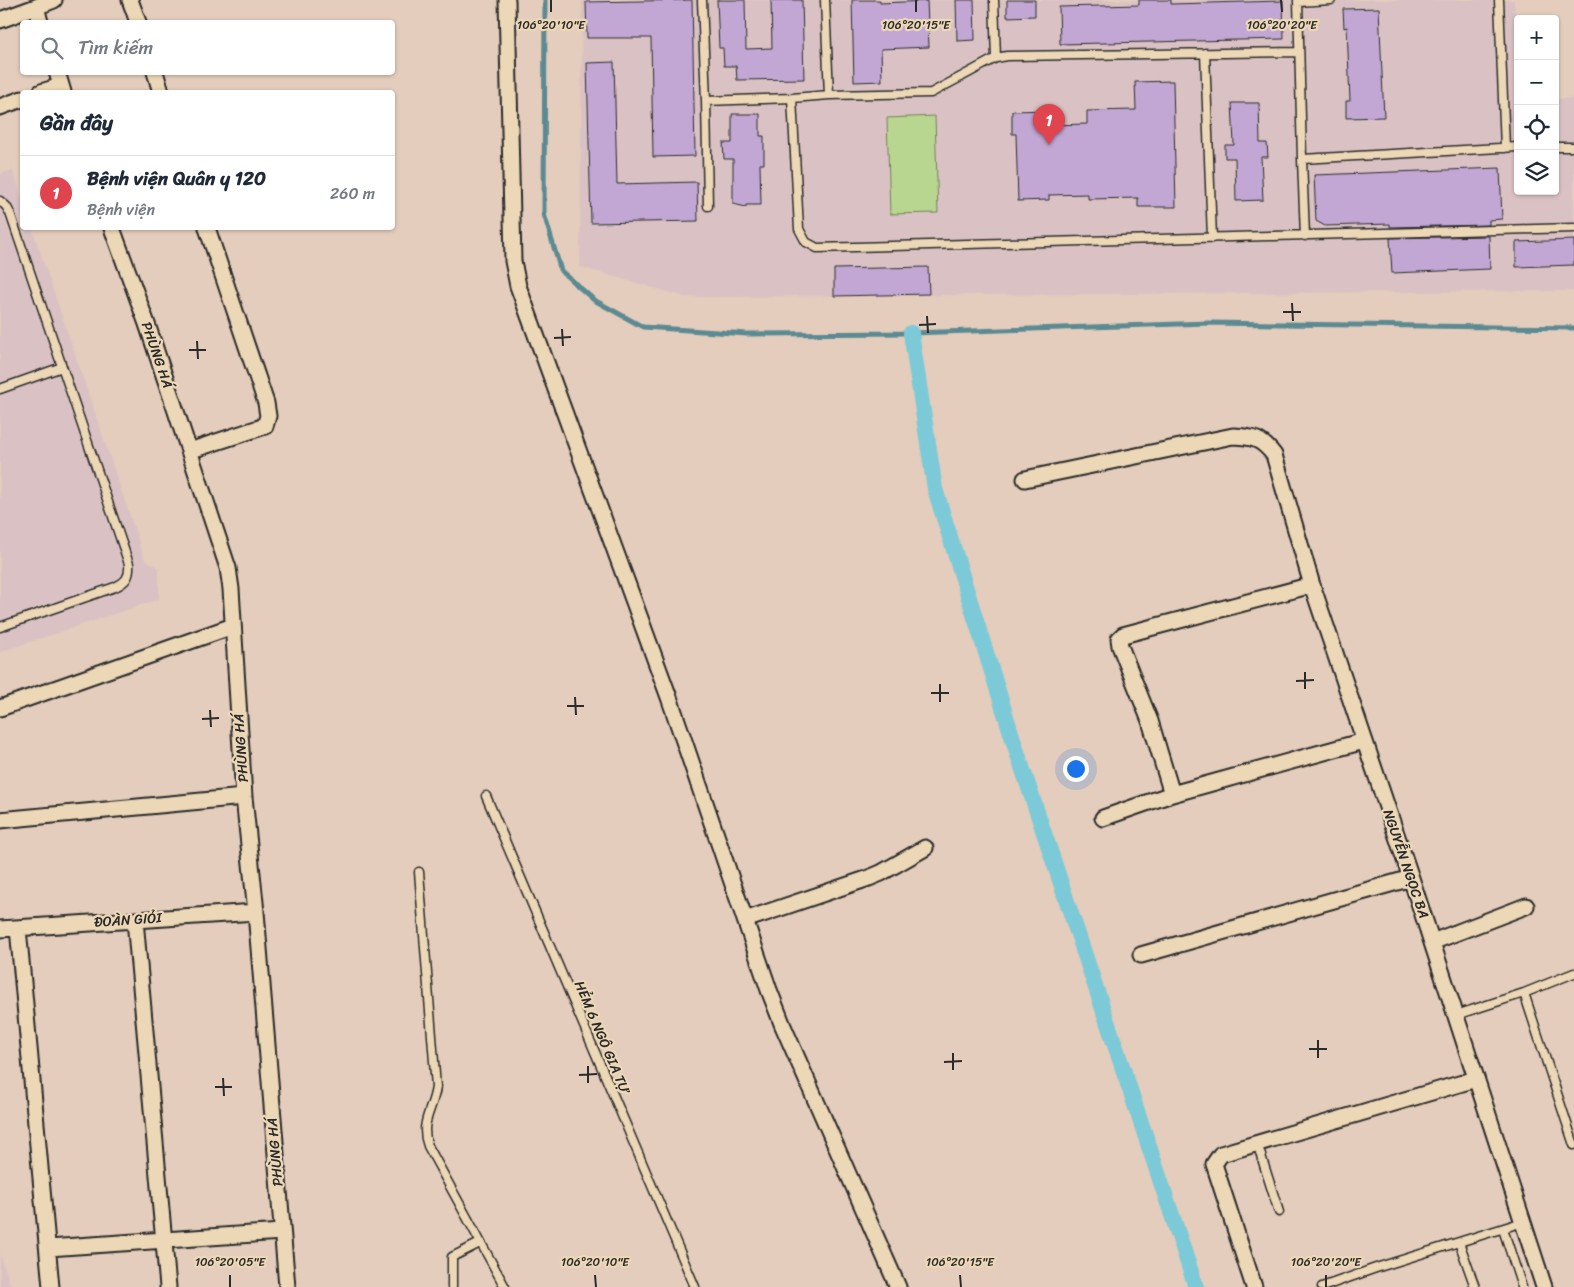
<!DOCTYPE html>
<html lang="vi">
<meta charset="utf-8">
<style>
:root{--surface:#fff;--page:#f2f2f3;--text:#1f2937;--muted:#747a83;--line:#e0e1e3;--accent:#1a73e8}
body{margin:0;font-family:Sriracha,sans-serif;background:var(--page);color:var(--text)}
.controls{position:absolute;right:15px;top:15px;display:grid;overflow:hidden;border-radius:5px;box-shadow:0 1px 4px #0004}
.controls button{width:45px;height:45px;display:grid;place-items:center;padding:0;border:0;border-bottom:1px solid var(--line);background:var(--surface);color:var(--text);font:25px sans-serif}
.you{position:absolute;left:1075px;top:768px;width:18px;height:18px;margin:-12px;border:4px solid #fff;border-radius:50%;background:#1a73e8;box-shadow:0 0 0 8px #1a73e833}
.badge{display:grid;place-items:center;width:32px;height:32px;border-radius:50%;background:var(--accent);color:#fff;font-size:16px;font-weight:700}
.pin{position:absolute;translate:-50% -41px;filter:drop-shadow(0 1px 2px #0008)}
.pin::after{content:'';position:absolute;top:26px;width:18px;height:15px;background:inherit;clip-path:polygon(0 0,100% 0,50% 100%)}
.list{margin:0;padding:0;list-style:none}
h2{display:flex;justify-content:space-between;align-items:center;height:65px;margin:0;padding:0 20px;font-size:21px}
h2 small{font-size:16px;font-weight:400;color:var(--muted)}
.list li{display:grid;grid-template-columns:32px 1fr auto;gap:15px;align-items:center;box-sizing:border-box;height:75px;padding:0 20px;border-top:1px solid var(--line)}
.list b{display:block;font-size:19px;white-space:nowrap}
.list p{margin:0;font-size:16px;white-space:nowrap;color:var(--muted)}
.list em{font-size:16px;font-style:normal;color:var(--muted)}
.icon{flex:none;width:28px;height:28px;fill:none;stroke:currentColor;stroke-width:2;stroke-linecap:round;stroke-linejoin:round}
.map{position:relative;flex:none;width:1574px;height:1287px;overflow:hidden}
.search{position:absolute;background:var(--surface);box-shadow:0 1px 4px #0004;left:20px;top:20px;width:375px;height:55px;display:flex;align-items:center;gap:12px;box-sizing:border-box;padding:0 18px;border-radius:5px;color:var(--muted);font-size:19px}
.panel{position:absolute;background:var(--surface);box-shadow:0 1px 4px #0004;left:20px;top:90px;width:375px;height:140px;border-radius:5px}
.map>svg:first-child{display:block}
</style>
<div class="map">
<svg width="1574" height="1287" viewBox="0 0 1574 1287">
<rect width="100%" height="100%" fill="#e4cdbc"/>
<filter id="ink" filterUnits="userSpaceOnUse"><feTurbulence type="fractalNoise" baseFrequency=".02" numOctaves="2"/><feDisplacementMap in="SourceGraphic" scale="10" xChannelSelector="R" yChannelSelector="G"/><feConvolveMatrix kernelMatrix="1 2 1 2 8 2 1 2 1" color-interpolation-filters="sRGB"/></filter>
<g filter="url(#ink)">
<path fill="#dac2c4" d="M 582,0 L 1514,0 L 1518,71 L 1518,191 L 1555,191 L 1555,99 L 1574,98 L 1574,291 L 685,297 L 580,267 Z
M 13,170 L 22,199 L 22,228 L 32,228 L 145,560 L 159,568 L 159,599 L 0,652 L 0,174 Z
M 0,1255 L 11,1287 L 0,1287 Z"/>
<path fill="#b8d68f" stroke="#72805d" d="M 935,116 L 938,213 L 890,214 L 887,118 Z"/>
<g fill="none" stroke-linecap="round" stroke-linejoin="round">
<path stroke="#5b8a92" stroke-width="5" d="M 545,0 L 544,214 L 561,271 L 594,300 L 643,327 L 747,334 L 911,333 L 1208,323 L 1574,328"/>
<path stroke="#7bcad7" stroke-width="16" d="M 911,333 L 935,489 L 1017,752 L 1196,1287"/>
</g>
<path fill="#c2a7d5" stroke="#2b2b2b" d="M 692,0 L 695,156 L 653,157 L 651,38 L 587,38 L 586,2 Z
M 717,0 L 745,0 L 746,49 L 772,48 L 771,0 L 802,0 L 804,79 L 737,80 L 736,66 L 724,66 L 723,48 L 719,48 Z
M 852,0 L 880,0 L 880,3 L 927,1 L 929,47 L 881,49 L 882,81 L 854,82 Z
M 956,0 L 974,0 L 975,40 L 957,41 Z
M 1007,0 L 1035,0 L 1035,16 L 1007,17 Z
M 1139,0 L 1171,0 L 1171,4 L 1283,1 L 1284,39 L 1060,44 L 1059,7 L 1139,5 Z
M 1379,8 L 1384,117 L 1346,118 L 1346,101 L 1350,101 L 1347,27 L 1344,28 L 1343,9 Z
M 614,62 L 617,184 L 697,182 L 698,221 L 591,223 L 587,63 Z
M 1173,81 L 1176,207 L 1138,207 L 1138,198 L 1088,199 L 1088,194 L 1049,195 L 1049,200 L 1018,201 L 1016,134 L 1012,134 L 1012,111 L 1051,110 L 1052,125 L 1087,124 L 1087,111 L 1136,110 L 1135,82 Z
M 1232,103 L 1259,103 L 1260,143 L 1267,143 L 1268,157 L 1261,157 L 1263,200 L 1236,201 L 1235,158 L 1225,158 L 1225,145 L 1234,145 Z
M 732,114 L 760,114 L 760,136 L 764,136 L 764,164 L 760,164 L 761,205 L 746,205 L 746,207 L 733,204 L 733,159 L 724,159 L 723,143 L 732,143 Z
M 1500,168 L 1502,219 L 1489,220 L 1489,225 L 1390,227 L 1390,224 L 1325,226 L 1316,221 L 1314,175 Z
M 1489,236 L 1490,269 L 1392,273 L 1390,238 Z
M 1574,240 L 1574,265 L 1516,267 L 1516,242 Z
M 928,267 L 929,294 L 834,296 L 834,269 Z"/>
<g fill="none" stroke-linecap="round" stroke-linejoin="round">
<g stroke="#2b2b2b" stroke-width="11">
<path id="service" d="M 702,0 L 706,101
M 825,0 L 829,95
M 994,0 L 996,58
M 1298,0 L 1302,159 L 1518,147
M 1499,0 L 1505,148
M 1298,2 L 1331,0
M 1205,53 L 1212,238
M 792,98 L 799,229 L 806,242 L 817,248 L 1574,228
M 1555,147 L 1574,147
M 1302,159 L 1305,236
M 0,201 L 6,206 L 10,213 L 129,564 C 130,577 126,582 115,587 L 0,627
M 708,206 L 706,101 L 792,98 L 829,95 L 931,93 L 996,58 L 1007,56 L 1299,52
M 0,389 L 62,367
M 486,796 L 695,1287
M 419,872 L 436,1087 C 433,1110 419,1122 428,1146 L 505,1287
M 1524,993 L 1574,1145
M 1456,1015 L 1524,993 L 1574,973
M 1257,1143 L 1279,1212
M 1503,1229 L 1522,1287
M 1459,1242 L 1475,1287
M 452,1287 L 452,1257 L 480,1243
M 1322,1287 L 1376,1268 L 1523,1222"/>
</g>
<g stroke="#2b2b2b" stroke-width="19">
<path id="minor" d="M 130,0 L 138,22
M 507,0 L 513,261 L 518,286 L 670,700 L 769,990 L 783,1026 L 898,1287
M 0,20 L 36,7
M 40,22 L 36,7 L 54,0
M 57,72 L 63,92
M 155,72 L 161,92
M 41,92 L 61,86
M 0,107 L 22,99
M 112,228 L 147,324 L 228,568 L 231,589 L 244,797 L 256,912 L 287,1287
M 189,451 L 265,426 L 268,416 L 266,403 L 207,228
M 1025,479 L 1233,436 C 1253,437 1261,438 1274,455 L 1312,585 L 1411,878 L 1544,1287
M 0,708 L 233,626
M 1172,794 L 1150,721 L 1120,646 L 1119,639 L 1123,635 L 1312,585
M 1103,818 L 1172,794 L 1364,741
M 0,820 L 244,797
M 135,920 L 168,1287
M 745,920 L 869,878 L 881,873 L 925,848
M 18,928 L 51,1287
M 0,929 L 256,912
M 1432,942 L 1526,906
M 1141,955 L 1411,878
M 48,1248 L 282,1232
M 1254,1287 L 1214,1164 L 1221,1154 L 1476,1079"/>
</g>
<use href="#service" stroke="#ecd7b6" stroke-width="8"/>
<use href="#minor" stroke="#ecd7b6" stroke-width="15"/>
</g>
</g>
<path fill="none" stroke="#2b2b2b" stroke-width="2" d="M 551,0 L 551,12M 916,0 L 916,12M 1281,0 L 1282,12M 1292,303 L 1293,321M 1283,312 L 1301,312M 927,316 L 928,333M 919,325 L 936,324M 562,329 L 563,346M 554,338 L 571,337M 197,341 L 198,359M 189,350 L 206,350M 1305,672 L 1305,689M 1296,681 L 1314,680M 940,684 L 940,702M 931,693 L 949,693M 575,697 L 576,715M 567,706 L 584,706M 210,710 L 211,727M 202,719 L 219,718M 1318,1040 L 1318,1058M 1309,1049 L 1327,1049M 953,1053 L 953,1070M 944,1062 L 962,1061M 588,1066 L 588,1083M 579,1075 L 597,1074M 223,1078 L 224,1096M 215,1087 L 232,1087M 230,1275 L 230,1287M 595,1275 L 596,1287M 960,1275 L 961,1287M 1326,1275 L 1326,1287"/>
<g text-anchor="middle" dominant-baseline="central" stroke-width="4.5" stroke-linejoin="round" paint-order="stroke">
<g font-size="14" fill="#2b2b2b" stroke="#ecd7b6">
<text transform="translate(157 355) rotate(71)">PHÙNG HÁ</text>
<text transform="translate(241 748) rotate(-94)">PHÙNG HÁ</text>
<text transform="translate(1406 864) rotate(71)">NGUYỄN NGỌC BA</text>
<text transform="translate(128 920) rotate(-4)">ĐOÀN GIỎI</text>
<text transform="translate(602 1037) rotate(67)">HẺM 6 NGÔ GIA TỰ</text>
<text transform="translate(275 1152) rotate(-95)">PHÙNG HÁ</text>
</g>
</g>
<g font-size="12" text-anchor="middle" fill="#2b2b2b" stroke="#ecd7b6" stroke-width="4.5" stroke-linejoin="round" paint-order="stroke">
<text x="551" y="29">106°20'10"E</text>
<text x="916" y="29">106°20'15"E</text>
<text x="1282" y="29">106°20'20"E</text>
<text x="230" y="1266">106°20'05"E</text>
<text x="595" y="1266">106°20'10"E</text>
<text x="960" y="1266">106°20'15"E</text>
<text x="1326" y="1266">106°20'20"E</text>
</g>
</svg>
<div class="controls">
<button>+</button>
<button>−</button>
<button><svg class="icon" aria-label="locate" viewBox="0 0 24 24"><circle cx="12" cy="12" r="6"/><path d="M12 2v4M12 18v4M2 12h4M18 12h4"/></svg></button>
<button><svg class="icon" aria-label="layers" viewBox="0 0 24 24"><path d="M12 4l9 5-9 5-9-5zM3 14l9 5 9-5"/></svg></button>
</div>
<div class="you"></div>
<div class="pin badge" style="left:1049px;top:145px;background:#e0444e">1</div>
<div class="search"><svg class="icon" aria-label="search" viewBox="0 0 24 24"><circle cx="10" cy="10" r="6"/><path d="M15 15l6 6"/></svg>Tìm kiếm</div>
<section class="panel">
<h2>Gần đây<small></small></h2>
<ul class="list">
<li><span class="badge" style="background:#e0444e">1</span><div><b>Bệnh viện Quân y 120</b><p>Bệnh viện</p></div><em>260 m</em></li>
</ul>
</section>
</div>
